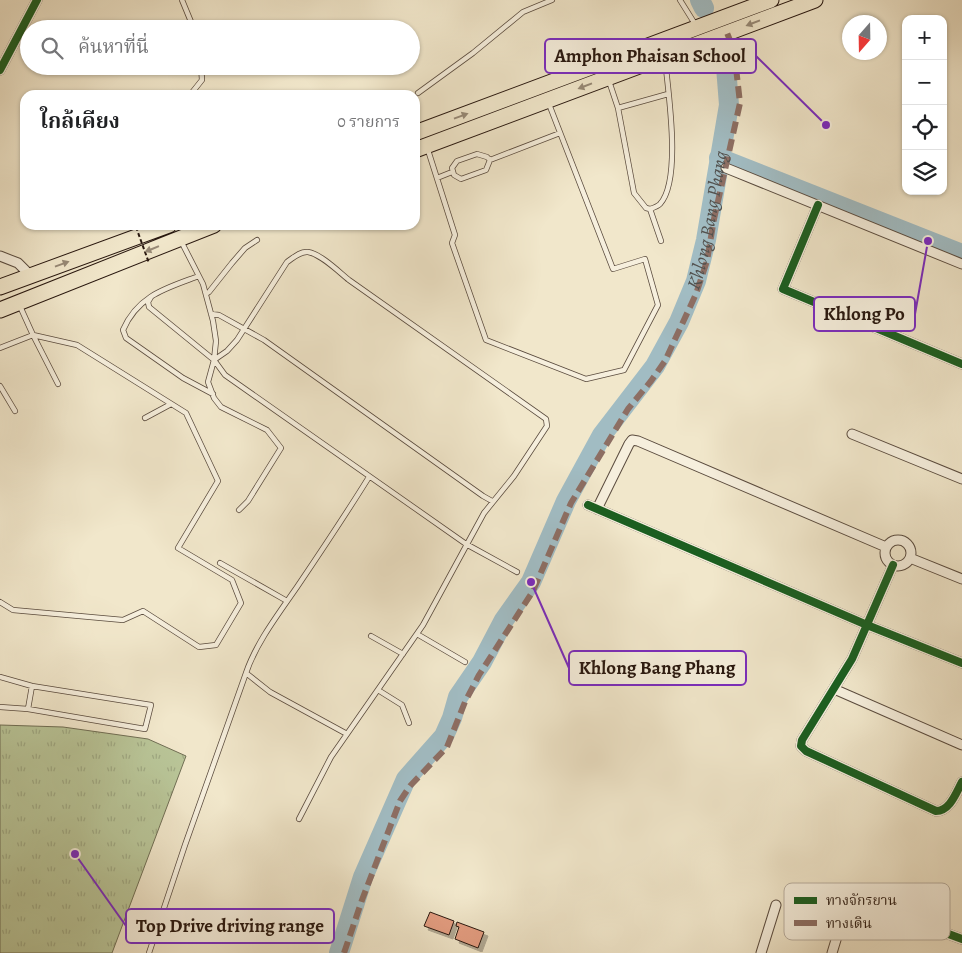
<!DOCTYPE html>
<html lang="th">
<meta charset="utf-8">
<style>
:root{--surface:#fff;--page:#f2f2f2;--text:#202124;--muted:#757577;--line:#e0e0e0}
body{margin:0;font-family:Alegreya,"Noto Serif Thai",serif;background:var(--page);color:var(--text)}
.controls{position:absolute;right:15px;top:15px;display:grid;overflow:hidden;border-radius:10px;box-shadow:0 1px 4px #0004}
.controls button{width:45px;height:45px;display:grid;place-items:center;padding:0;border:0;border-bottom:1px solid var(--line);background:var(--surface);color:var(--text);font:25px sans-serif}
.compass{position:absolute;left:842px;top:15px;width:45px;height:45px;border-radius:50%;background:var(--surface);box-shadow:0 1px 4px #0004;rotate:200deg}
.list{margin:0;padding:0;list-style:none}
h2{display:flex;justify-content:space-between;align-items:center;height:65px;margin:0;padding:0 20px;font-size:21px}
h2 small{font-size:16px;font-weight:400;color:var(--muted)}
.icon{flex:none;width:28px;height:28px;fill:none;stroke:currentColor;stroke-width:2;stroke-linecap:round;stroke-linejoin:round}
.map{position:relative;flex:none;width:962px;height:953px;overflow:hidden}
.search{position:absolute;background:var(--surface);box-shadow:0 1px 4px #0004;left:20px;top:20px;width:400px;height:55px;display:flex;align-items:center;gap:12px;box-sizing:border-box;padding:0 18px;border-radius:28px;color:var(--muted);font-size:19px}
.panel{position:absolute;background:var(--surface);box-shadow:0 1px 4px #0004;left:20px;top:90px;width:400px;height:140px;border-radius:15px}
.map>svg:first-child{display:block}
</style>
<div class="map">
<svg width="962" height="953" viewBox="0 0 962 953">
<defs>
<pattern id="grass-tufts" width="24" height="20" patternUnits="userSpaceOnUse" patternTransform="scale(1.25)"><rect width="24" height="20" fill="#b9c598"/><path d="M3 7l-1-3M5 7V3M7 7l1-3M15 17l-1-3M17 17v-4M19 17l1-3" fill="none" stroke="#9fa882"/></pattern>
<filter id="shadow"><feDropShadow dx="4" dy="4" stdDeviation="0" flood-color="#0004"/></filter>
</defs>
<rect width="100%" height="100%" fill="#f1e7cb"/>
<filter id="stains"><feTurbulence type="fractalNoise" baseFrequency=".004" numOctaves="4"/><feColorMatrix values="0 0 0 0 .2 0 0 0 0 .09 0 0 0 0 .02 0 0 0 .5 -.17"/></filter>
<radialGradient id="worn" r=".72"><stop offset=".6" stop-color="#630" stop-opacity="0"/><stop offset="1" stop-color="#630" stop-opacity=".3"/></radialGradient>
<path fill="url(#grass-tufts)" stroke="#706e54" d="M 0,725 L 63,727 L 148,739 L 186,756 L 112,953 L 0,953 Z"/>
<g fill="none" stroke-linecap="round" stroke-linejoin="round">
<g stroke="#a1bcc3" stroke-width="20">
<path d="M 700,0 L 704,8"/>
<path d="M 719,158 L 962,254"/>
<path id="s1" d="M 339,953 L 363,877 L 406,779 L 444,736 L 452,718 L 458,697 L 482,662 L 504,620 L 531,582 L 566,501 L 602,435 L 655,366 L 679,322 L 696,281 L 706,240 L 729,105 L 725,54"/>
</g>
</g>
<path fill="#e59e82" stroke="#28170f" filter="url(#shadow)" d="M 430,912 L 454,921 L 449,935 L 424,926 Z
M 457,922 L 484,932 L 478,948 L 455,939 L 459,927 L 456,926 Z"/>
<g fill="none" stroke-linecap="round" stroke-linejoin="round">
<g stroke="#5a4b3e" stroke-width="6">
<path id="service" d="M 182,0 L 194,29
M 680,0 L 695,24
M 609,81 L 618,108 L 634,193 L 646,208 L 650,209 L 661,241
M 418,93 L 473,53 L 523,12 L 552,0
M 179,95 L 181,95
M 190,95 L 202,80 L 201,66
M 618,108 L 668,94
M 427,147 L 455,235 L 452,243 L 486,340 L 586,379 L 624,370 L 658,305 L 645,259 L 613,269 L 549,104
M 477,154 L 487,157 L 490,160 L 486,170 L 461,179 L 454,175 L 452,168 L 457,161 Z
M 490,160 L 560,133
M 437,178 L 452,172
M 650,209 C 653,208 658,206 660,204 C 682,180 668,91 665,59
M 181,241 L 203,284 L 213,321 L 216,341 L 214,360 L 208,382 L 214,398 L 221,407 L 267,430 L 281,448 L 248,501 L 239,510
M 199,276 C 167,288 138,295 123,330 L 126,338 L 183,378 L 213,394
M 206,294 L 209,292 L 232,263 L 245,248 L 257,240
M 151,297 L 148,302 L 149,307 L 214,360 L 225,375 L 466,544 L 517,572
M 211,314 L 219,315 L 264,340 L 483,496 L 492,501
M 0,348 L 33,335 L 58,384
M 214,360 L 227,351 L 237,340 L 287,262 C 293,258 300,251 308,252 C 321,254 339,272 349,280 L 546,419 L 547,426 L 514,476 L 484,513 L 423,625 L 331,757 L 299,819
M 0,386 L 15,411
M 145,418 L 171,404
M 220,563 L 287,601
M 0,602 L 13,610 L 123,620 L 143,611 L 199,647 L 216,645 L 241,603 L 232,580 L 178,548 L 218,481 L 186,413 L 77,345 L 33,335 L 19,304
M 417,634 L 465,662
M 371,636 L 403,654
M 0,677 L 32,686 L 151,705 L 145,729 L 28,709 L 0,707
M 378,690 L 402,705 L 409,723
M 28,709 L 32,686
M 347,734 L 270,692 L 246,673 C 256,643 279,613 297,587 C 322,550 346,514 369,477
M 149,953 L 185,845 L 246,673"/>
</g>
<g stroke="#5a4b3e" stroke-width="11">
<path id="minor" d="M 0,70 L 37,0
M 726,168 L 962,264
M 818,205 L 783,289 L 962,364
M 0,256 L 18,263 L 31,276
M 852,434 L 962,479
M 588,505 L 867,625 L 962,663
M 597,509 L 629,444 L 632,440 L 638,441 L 886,547
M885 553a13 13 0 1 1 26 0a13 13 0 1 1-26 0Z
M 910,558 L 962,579
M 893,565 L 852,659 L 802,740 L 801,746 L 806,751 L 936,811 C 950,811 956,793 962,782
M 834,689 L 962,745
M 889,912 L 962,939
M 761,953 L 776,905
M 832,953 L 842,920"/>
</g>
<g stroke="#28170f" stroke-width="17">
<path id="primary" d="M 415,133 L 771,0
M 415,150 L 815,0
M 0,287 L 169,225
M 0,310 L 214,225"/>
</g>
<use href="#service" stroke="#f6efdd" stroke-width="4.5"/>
<use href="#minor" stroke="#f6efdd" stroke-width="9"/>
<use href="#primary" stroke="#f1e7cb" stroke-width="15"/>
<path stroke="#28170f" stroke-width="2" stroke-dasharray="4 2.5" stroke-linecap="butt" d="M 136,227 L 149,263"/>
<path stroke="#8d6e63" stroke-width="6" stroke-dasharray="12 6" stroke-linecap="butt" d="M 344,953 L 362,900 L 400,801 L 410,786 L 447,747 L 465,702 L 479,675 L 533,591 L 571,503 L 628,409 L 651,381 L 665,361 L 696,294 L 707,261 L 714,219 L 740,103 L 734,50 L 727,33"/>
<g stroke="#f6efdd" stroke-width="11">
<path id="cycleway" d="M 0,70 L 37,0
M 818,205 L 783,289 L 962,364
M 588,505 L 867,625 L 962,663
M 893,565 L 852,659 L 802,740 L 801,746 L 806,751 L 936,811 C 950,811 956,793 962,782
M 889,912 L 962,939"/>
</g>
<use href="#cycleway" stroke="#1b5e20" stroke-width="8"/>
</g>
<defs><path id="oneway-solid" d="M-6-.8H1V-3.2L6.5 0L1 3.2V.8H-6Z" transform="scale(1.25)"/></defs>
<g fill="#978976">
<use href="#oneway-solid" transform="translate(753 23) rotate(159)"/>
<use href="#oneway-solid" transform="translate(585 86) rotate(159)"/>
<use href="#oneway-solid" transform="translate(461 116) rotate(-20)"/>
<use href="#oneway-solid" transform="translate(152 249) rotate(158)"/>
<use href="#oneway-solid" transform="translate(62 264) rotate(-20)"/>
</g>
<g text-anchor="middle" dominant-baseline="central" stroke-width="4" stroke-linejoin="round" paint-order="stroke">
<g font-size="19" font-style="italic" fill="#52514e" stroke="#f6efdd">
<text stroke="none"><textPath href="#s1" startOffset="829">Khlong Bang Phang</textPath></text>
</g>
</g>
<rect x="784" y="883" width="166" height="57" rx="8" fill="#f6efdd" stroke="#b8ae9f" stroke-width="1"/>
<rect x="794" y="897" width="23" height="7" fill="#1b5e20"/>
<rect x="794" y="920" width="23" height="6" fill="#8d6e63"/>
<g font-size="14" fill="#28170f">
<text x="826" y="905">ทางจักรยาน</text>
<text x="826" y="928">ทางเดิน</text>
</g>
<path fill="none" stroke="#7b2cbf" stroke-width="2" d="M826 125L756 56M928 241L915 314M531 582L569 668M75 854L126 926"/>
<g fill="#7b2cbf" stroke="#f6efdd" stroke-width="2">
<circle cx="826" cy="125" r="5"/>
<circle cx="928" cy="241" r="5"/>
<circle cx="531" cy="582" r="5"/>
<circle cx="75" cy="854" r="5"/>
</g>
<g fill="#f6efdd" stroke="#7b2cbf" stroke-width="2">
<rect x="545" y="39" width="211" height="34" rx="5"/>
<rect x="814" y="297" width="101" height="34" rx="5"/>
<rect x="569" y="651" width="177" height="34" rx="5"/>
<rect x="126" y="909" width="208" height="34" rx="5"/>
</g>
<g font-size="19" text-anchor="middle" font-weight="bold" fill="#28170f">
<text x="650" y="62">Amphon Phaisan School</text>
<text x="864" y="320">Khlong Po</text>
<text x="657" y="674">Khlong Bang Phang</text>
<text x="230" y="932">Top Drive driving range</text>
</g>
<rect width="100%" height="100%" filter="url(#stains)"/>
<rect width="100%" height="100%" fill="url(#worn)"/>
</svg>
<div class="controls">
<button>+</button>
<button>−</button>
<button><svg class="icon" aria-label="locate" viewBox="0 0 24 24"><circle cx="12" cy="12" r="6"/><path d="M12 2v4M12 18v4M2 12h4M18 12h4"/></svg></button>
<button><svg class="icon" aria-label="layers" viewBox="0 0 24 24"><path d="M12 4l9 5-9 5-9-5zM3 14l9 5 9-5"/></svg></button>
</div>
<svg class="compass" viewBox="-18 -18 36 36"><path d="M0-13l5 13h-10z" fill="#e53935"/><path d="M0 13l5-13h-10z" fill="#757577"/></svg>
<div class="search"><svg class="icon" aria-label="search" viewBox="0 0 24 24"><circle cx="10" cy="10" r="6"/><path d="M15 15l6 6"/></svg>ค้นหาที่นี่</div>
<section class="panel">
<h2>ใกล้เคียง<small>0 รายการ</small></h2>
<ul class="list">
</ul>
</section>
</div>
